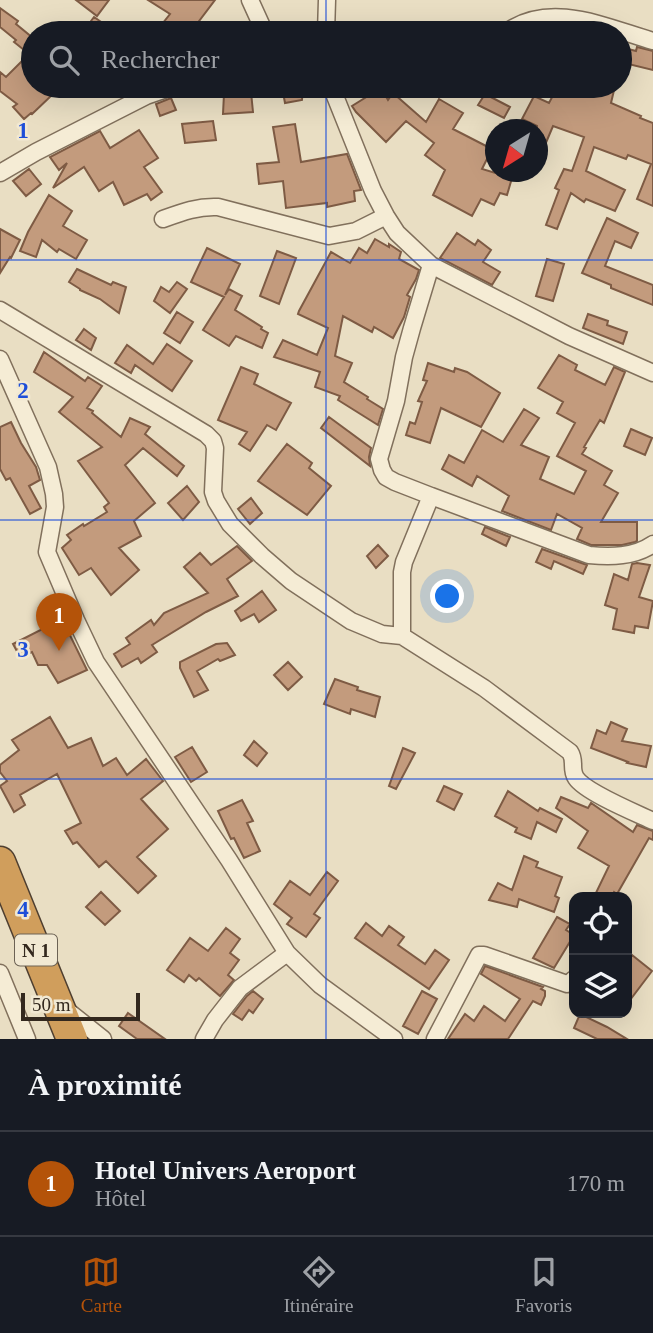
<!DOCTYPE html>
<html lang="fr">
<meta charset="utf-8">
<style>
:root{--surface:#171b24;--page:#20242c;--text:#f1f3f6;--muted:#9ea1a6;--line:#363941;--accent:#b45309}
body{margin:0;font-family:Georgia,serif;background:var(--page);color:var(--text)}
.controls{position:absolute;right:21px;bottom:21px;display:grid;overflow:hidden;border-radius:14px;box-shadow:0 7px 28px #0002}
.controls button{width:63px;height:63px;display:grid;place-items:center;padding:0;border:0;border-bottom:2px solid var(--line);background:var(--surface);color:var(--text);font:35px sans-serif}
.compass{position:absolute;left:485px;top:119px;width:63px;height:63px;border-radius:50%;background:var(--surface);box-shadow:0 7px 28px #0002;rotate:217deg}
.scale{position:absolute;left:21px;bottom:18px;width:119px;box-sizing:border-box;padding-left:7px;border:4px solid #33281e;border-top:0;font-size:19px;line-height:24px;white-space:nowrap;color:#33281e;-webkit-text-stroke:5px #f1e8d2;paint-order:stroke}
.you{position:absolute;left:448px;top:597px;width:24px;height:24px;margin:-18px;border:5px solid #fff;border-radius:50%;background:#1a73e8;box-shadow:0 0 0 10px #1a73e833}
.badge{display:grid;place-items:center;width:46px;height:46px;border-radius:50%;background:var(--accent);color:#fff;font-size:23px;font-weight:700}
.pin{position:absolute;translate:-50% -58px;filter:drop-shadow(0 2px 4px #0008)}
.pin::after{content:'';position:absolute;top:37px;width:24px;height:21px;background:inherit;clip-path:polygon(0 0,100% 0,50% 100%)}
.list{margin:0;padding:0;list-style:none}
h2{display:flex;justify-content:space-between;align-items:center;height:91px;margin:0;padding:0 28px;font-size:30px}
h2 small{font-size:23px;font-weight:400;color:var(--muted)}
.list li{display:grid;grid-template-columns:46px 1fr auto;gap:21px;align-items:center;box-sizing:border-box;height:105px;padding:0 28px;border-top:2px solid var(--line)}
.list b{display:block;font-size:26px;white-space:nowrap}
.list p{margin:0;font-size:23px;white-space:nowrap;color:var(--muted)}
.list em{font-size:23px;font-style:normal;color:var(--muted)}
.icon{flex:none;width:38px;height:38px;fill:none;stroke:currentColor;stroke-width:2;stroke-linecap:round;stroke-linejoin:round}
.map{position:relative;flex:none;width:653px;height:1039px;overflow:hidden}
.search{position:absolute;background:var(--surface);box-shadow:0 7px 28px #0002;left:21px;right:21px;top:21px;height:77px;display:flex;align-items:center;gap:18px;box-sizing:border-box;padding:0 24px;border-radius:38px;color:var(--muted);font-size:26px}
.sheet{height:196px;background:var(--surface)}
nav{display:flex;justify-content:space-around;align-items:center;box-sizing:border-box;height:98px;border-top:2px solid var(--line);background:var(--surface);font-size:19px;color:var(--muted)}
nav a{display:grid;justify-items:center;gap:4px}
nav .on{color:var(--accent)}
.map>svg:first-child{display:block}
</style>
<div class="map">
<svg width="653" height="1039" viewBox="0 0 653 1039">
<rect width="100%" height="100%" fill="#e9dec3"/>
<path fill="#c39b7d" stroke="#7e5b44" stroke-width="2" d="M 76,0 L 109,0 L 97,16 Z
M 148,0 L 215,0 L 190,33 L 155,33 L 170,14 Z
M 0,8 L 18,21 L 16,24 L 33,38 L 33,86 L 43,86 L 52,95 L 32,114 L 31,113 L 24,119 L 13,107 L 17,104 L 0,91 L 0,72 L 6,77 L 29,54 L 14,42 L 16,40 L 0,27 Z
M 94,17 L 117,33 L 82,33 Z
M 620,47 L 636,51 L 637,47 L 653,51 L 653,70 L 620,62 Z
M 303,86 L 302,100 L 285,103 L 282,87 Z
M 558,86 L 615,86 L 611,103 L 641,116 L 640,118 L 653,123 L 653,206 L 637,199 L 651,164 L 628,155 L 626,159 L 594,147 L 586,171 L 625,190 L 615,211 L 586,199 L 584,202 L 571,193 L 557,229 L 546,225 L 559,190 L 555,188 L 564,169 L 572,171 L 584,137 L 553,126 L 537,164 L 537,126 L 522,119 L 534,96 L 549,103 Z
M 381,88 L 388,100 L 393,93 L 426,122 L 439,99 L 463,113 L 453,129 L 492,149 L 482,169 L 512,178 L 507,195 L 500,193 L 494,205 L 481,199 L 472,216 L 433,195 L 445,170 L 425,155 L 434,143 L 406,121 L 386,142 L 356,112 L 352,106 Z
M 251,92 L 253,112 L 223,114 L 224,94 Z
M 485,94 L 510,107 L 504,118 L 478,105 Z
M 171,98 L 176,110 L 160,116 L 156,104 Z
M 213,121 L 216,140 L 185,143 L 182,124 Z
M 295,124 L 301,162 L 347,154 L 361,190 L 354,191 L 355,201 L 327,207 L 327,203 L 286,208 L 283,181 L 259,184 L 257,164 L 279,162 L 273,127 Z
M 139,130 L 158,158 L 144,167 L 162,192 L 151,200 L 147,194 L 124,205 L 113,182 L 99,191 L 84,167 L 53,188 L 67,163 L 59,170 L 50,157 L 100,131 L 110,148 Z
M 29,169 L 41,184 L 26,196 L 13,181 Z
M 49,195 L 72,211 L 63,226 L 87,240 L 76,259 L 59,249 L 57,252 L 42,240 L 36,257 L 20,251 L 28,232 Z
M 607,218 L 638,233 L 631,248 L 615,241 L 605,266 L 653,285 L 653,305 L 611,288 L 611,285 L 582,273 Z
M 0,229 L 20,240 L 11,258 L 10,257 L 0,273 Z
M 457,233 L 475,245 L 478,240 L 491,250 L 483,262 L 500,272 L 492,285 L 440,258 Z
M 375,239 L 389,247 L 389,244 L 401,252 L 399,259 L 419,270 L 416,279 L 407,295 L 410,297 L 404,317 L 393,338 L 374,327 L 372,332 L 343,316 L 335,356 L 352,363 L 344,382 L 368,397 L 367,399 L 383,409 L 378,425 L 338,400 L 340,396 L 315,387 L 320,372 L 274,357 L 283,340 L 317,355 L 328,328 L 298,314 L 299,311 L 331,252 L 350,263 L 359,248 L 367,253 Z
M 207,248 L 240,264 L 225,295 L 229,289 L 242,296 L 235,310 L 262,327 L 261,329 L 268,333 L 262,348 L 236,336 L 229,346 L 203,330 L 224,297 L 191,282 Z
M 277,251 L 296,258 L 279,304 L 260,296 Z
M 547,259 L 564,264 L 553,301 L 536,296 Z
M 77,269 L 111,285 L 113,282 L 126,287 L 119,313 L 100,299 L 80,290 L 80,289 L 69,282 Z
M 177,282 L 187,289 L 170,313 L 154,301 L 161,287 L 169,292 Z
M 177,312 L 193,322 L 180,343 L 164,333 Z
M 588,314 L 608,321 L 607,325 L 627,332 L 623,344 L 583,328 Z
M 84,329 L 96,338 L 91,350 L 76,340 Z
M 167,344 L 192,361 L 172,391 L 135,365 L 131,373 L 115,363 L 127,345 L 153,364 Z
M 44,352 L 85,381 L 88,377 L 102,386 L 87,408 L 93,411 L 92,413 L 121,437 L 130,418 L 150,427 L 145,434 L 184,466 L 177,476 L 143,448 L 125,465 L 155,503 L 134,521 L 141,536 L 119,548 L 139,570 L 111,595 L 91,568 L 79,575 L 62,548 L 71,540 L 67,535 L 83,524 L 84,526 L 107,512 L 104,507 L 109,503 L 78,461 L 102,447 L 59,412 L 73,397 L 34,372 Z
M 559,355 L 577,365 L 575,370 L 605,385 L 614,367 L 625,372 L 604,423 L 600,420 L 584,447 L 586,448 L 582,454 L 612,471 L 604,485 L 618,493 L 601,522 L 637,522 L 637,541 L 635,542 L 622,545 L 591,545 L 577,539 L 582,528 L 557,514 L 551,530 L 502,511 L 509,496 L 477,476 L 472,486 L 442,469 L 449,455 L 464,463 L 482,430 L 503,442 L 524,409 L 539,418 L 521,445 L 549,457 L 540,479 L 574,494 L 586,471 L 557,456 L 575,423 L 557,413 L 563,402 L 538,388 Z
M 428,363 L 454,372 L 455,368 L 467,372 L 500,393 L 481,427 L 441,408 L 430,443 L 406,435 L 410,422 L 415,424 L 422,402 L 418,401 L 427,381 L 423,380 Z
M 241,367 L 258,374 L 254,384 L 291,403 L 276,430 L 267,425 L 250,451 L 239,444 L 247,432 L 218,420 Z
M 329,417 L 371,448 L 369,457 L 370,466 L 321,428 Z
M 11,422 L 21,443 L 36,467 L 40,480 L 29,486 L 41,508 L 30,514 L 10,478 L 6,480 L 0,469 L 0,427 Z
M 631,429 L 652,438 L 645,455 L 624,446 Z
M 287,444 L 312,463 L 309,468 L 331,486 L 307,515 L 258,481 Z
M 187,486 L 199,502 L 183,520 L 168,503 Z
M 251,498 L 262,513 L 250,524 L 238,509 Z
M 485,527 L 510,537 L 506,546 L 482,534 Z
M 378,545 L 388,556 L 376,568 L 367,556 Z
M 237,546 L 252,561 L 227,579 L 238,596 L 206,612 L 152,645 L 157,652 L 141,663 L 138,658 L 122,667 L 114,654 L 130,644 L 126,638 L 151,620 L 154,625 L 164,613 L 208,593 L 184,567 L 200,553 L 211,565 Z
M 542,549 L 587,565 L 583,574 L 554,561 L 551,569 L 536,562 Z
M 637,563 L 650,565 L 639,597 L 653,601 L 648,628 L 635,626 L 634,633 L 613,629 L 617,609 L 605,605 L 614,574 L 628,580 L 632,564 Z
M 262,591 L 276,610 L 259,622 L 254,614 L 241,621 L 235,611 Z
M 62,619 L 87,670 L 58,683 L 47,665 L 38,665 L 32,652 L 20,657 L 13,644 Z
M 227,643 L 235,655 L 220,661 L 218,659 L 197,671 L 208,690 L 194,697 L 180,668 L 180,662 L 216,644 Z
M 288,662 L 302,677 L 288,690 L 274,675 Z
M 335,679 L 358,687 L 357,690 L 380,697 L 375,717 L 351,709 L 350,714 L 324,704 Z
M 50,717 L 68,748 L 91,738 L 103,766 L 116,758 L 127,775 L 146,759 L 163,781 L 141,799 L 168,829 L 137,857 L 156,876 L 138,893 L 106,861 L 99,867 L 77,842 L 73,844 L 65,831 L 81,823 L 57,774 L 20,795 L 25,805 L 14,812 L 0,786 L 7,781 L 0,772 L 0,765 L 19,750 L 12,740 Z
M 611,722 L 627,729 L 622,741 L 651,746 L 646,767 L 627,763 L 628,762 L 591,748 L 597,730 L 606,734 Z
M 254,741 L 267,753 L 257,766 L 244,755 Z
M 192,747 L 207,772 L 191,782 L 175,757 Z
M 403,748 L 415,753 L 396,789 L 389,786 Z
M 444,786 L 462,794 L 454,810 L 437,801 Z
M 508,791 L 538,811 L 540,808 L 562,819 L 556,832 L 537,822 L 531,839 L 515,832 L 517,828 L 495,816 Z
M 561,797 L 588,808 L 591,803 L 633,832 L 637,825 L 653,831 L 653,840 L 649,838 L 617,894 L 614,892 L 611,897 L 594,897 L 609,866 L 578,848 L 588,831 L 556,808 Z
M 242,800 L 253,821 L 247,823 L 260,851 L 244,858 L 234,838 L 231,839 L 218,811 Z
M 524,856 L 538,862 L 536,867 L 562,877 L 555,896 L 559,898 L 554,912 L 519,899 L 517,907 L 489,900 L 498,883 L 512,890 Z
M 327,872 L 338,881 L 314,914 L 320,918 L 306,937 L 287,924 L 292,918 L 274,904 L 290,881 L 310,895 Z
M 101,892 L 120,911 L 105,925 L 86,907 Z
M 557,917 L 570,924 L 566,930 L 574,935 L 554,968 L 533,958 Z
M 366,923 L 382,936 L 389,926 L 404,937 L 398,945 L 425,964 L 435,950 L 449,960 L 429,989 L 355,938 Z
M 226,928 L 240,939 L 230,953 L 239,960 L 228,975 L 234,980 L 220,996 L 199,978 L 196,981 L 189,975 L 184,982 L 167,970 L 190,938 L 208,951 Z
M 632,955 L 652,971 L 627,1004 L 627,962 Z
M 485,966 L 543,987 L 541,989 L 545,991 L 545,996 L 541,1005 L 533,1001 L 508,1039 L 448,1039 L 465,1014 L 474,1021 L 484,1006 L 505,1021 L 520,999 L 481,974 Z
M 253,991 L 263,999 L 253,1013 L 249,1010 L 242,1020 L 233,1014 L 247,996 Z
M 422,991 L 437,999 L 418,1034 L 403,1026 Z
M 128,1013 L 165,1039 L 137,1039 L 119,1026 Z
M 580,1014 L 607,1027 L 627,1039 L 597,1039 L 574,1028 Z"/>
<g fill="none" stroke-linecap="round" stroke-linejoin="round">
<g stroke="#81705c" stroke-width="19">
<path id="street" d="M 250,0 L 265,33
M 326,33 L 327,0
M 505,33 C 550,0 605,27 653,41
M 331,86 L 373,191 L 386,216 L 397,233 L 431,265 L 569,336 L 653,373
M 442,86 L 453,86
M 0,173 L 36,152 L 146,96 L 175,86
M 163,219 C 182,212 198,206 218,207 L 329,236 L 356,231 L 386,216
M 0,310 L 206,434 L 213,441 L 215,448 L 213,492 L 216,501 L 230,524 L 262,556 L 291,581 L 351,621 L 382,634 L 402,636 L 484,688 L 570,752 C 576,761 570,769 576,778 C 585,792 636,813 653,821
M 0,359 L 48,467 L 54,494 L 55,507 L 47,552 L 76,620 L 96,662 L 229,860 L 287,953 L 320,985 L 394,1039
M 431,496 L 589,555 C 611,557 634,557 653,544
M 402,636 L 402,572 L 404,562 L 431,496 L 395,482 L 386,477 L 382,470 L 379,459 L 396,401 L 404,357 L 412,328 L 431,265
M 0,973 L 27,1039
M 64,1008 L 103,1039
M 204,1039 L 215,1020 L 240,988 L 287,953
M 435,1039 L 479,955 L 484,955 L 567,984 L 570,983 L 574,979"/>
</g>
<g stroke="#4f3f30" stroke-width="33">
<path id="highway" d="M 0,862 L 72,1039"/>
</g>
<use href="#street" stroke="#f5ecd5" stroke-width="16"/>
<use href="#highway" stroke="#d09e5c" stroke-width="30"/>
</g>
<path fill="none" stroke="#1d4ed8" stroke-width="2" stroke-opacity="0.55" d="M 326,0 L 326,33M 326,86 L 326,1039M 0,260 L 653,260M 0,520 L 653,520M 0,779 L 653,779"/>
<g text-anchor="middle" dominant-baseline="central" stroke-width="5" stroke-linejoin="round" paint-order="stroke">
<rect fill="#f1e8d2" stroke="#6c6254" stroke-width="2" x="15" y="934.5" width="42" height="31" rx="5"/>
<g font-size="19" font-weight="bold" fill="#33281e">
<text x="36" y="950">N 1</text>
</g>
</g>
<g font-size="23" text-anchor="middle" font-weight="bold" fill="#1d4ed8" stroke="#f1e8d2" stroke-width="5" stroke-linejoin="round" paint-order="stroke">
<text x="23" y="138">1</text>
<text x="23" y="398">2</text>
<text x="23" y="657">3</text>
<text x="23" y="917">4</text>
</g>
</svg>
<div class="controls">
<button><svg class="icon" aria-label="locate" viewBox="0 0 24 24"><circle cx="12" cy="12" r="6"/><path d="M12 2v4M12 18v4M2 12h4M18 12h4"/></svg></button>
<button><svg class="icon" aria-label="layers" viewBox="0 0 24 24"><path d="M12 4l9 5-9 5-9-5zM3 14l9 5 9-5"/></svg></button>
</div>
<svg class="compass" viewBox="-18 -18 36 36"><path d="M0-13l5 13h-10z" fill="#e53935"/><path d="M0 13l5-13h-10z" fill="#9ea1a6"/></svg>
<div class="scale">50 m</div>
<div class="you"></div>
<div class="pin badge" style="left:59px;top:651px">1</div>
<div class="search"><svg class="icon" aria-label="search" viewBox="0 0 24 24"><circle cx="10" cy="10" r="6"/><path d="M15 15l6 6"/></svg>Rechercher</div>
</div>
<section class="sheet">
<h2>À proximité<small></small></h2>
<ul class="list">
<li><span class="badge">1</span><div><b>Hotel Univers Aeroport</b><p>Hôtel</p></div><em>170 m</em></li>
</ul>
</section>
<nav>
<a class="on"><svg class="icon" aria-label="map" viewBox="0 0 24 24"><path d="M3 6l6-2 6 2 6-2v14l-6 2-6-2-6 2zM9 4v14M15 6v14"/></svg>Carte</a>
<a><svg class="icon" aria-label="directions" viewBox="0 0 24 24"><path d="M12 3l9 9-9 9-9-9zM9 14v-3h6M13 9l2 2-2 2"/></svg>Itinéraire</a>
<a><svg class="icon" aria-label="saved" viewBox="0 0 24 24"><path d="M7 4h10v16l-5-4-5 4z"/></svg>Favoris</a>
</nav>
